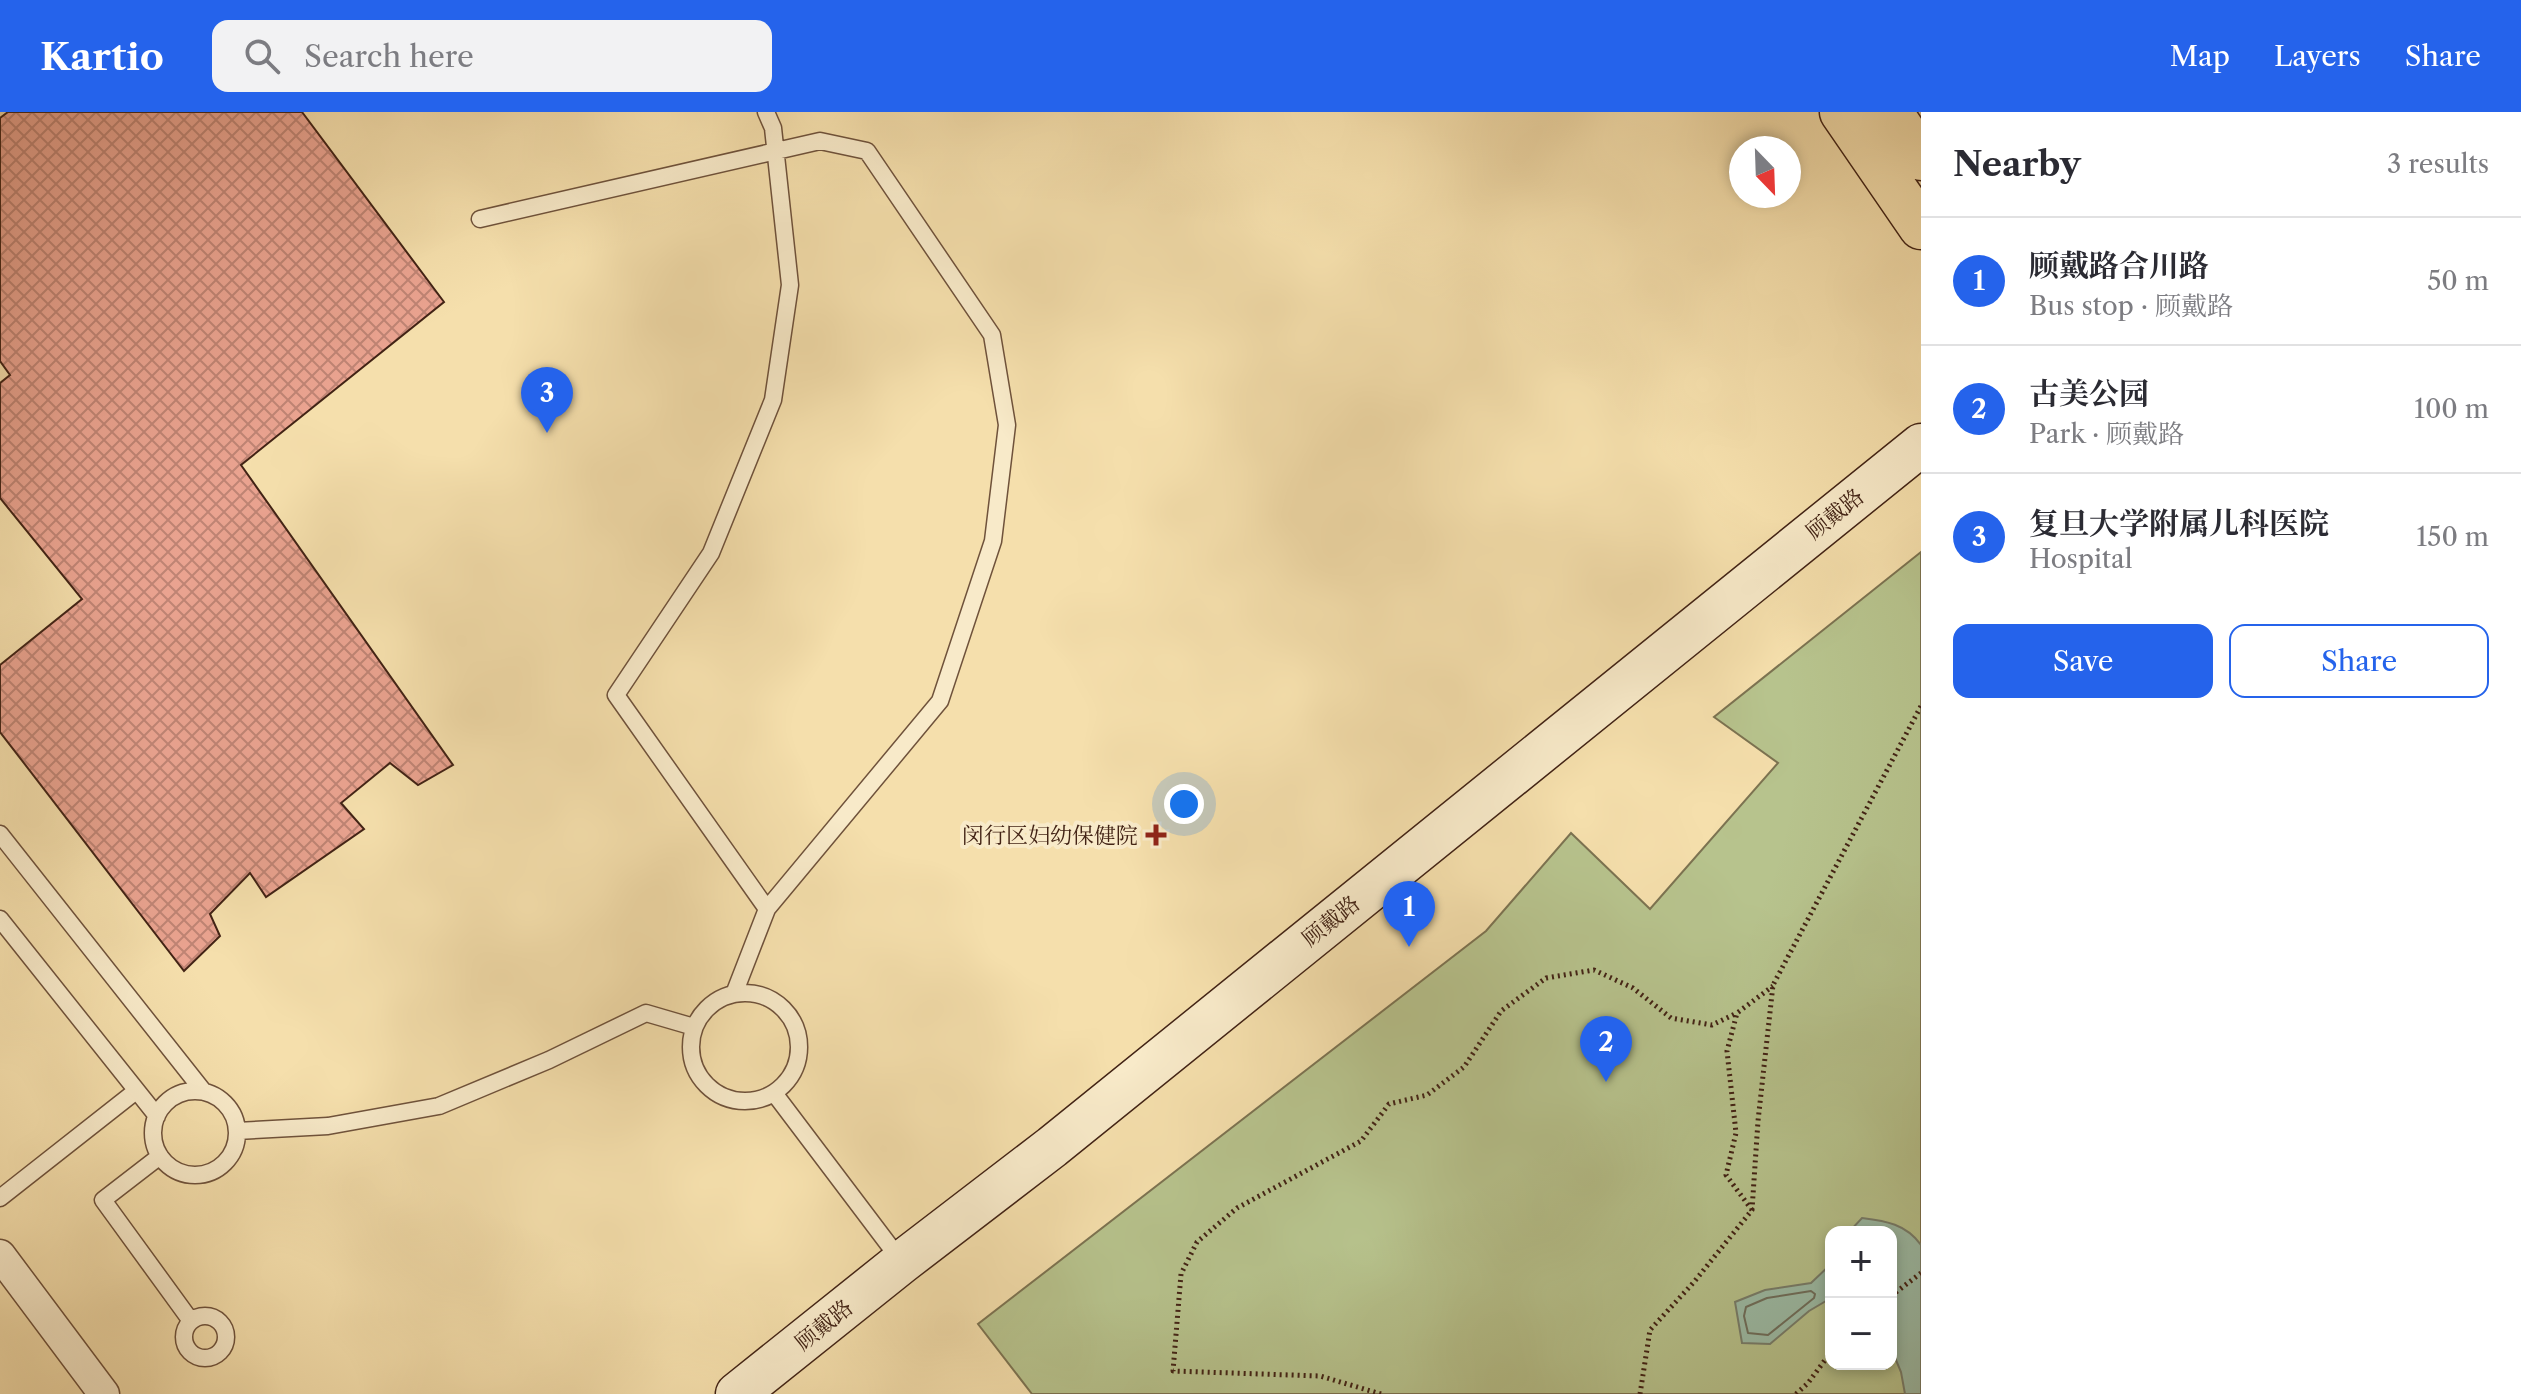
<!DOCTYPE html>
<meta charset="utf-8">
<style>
:root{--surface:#fff;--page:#f2f2f3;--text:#2b2b33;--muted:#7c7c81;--line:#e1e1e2;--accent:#2563eb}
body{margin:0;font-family:"Libre Caslon Text","Noto Serif SC",serif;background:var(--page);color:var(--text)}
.controls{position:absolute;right:24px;bottom:24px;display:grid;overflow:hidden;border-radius:16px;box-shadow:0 4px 12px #0003}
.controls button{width:72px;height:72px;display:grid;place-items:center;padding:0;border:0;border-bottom:2px solid var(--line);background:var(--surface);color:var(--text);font:40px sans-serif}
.compass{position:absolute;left:1729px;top:24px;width:72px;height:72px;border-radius:50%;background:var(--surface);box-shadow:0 4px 12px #0003;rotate:157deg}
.you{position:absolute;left:1184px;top:692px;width:28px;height:28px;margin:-20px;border:6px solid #fff;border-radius:50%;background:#1a73e8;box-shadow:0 0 0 12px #1a73e833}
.badge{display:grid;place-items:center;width:52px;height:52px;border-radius:50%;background:var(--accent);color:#fff;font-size:26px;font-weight:700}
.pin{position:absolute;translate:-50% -66px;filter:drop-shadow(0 2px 4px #0008)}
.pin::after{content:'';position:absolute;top:42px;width:28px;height:24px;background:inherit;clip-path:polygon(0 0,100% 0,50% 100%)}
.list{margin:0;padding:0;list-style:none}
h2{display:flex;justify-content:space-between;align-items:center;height:104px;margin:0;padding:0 32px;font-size:34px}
h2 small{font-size:26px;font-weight:400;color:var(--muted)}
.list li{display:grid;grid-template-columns:52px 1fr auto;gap:24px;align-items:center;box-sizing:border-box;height:128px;padding:0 32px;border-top:2px solid var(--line)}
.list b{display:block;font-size:30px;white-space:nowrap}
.list p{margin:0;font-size:26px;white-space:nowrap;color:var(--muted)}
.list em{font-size:26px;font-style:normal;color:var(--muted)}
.actions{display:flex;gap:16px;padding:24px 32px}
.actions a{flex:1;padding:18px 0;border:2px solid var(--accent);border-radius:16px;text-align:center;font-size:28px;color:var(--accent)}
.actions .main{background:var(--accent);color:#fff}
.icon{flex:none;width:44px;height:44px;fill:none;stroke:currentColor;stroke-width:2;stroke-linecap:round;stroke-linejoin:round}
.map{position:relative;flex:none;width:1921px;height:1282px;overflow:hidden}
header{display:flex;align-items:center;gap:48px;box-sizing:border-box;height:112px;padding:0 40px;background:var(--accent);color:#fff}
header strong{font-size:38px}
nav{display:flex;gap:44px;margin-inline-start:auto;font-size:28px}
.search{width:560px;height:72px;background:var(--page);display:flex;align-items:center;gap:20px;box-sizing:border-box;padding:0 28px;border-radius:16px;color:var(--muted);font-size:30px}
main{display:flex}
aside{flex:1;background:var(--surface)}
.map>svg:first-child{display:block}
</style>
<header>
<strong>Kartio</strong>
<div class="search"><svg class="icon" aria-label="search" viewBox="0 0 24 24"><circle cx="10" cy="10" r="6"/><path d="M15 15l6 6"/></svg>Search here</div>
<nav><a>Map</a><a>Layers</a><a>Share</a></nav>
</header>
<main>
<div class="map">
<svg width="1921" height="1282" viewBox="0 0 1921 1282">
<defs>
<pattern id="building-cross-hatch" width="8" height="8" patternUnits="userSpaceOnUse" patternTransform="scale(2)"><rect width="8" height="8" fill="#eaa390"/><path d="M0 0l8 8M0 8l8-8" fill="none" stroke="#bf8474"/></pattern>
</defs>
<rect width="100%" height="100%" fill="#f5dfac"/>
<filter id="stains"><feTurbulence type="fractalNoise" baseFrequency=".0025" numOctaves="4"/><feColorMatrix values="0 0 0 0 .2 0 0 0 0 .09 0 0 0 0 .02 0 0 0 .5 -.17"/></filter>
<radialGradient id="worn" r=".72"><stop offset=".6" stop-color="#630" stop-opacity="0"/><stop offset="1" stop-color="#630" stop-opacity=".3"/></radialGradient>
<path fill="#b7c38d" stroke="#7c7351" stroke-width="2" fill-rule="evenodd" d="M 1921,440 L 1921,1282 L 1032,1282 L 978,1212 L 1486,819 L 1571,721 L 1650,797 L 1778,651 L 1714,605 ZM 1831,1120 L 1891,1120 L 1891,1252 L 1831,1252 Z"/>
<path fill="#9cbda8" stroke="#787f6d" stroke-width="2" d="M 1862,1106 C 1886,1109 1906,1112 1921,1133 L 1921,1282 L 1905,1282 L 1901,1260 L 1891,1236 L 1891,1120 L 1849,1120 Z
M 1831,1152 L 1831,1186 L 1809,1199 L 1770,1232 L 1742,1231 L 1735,1190 L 1765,1178 L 1811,1171 Z"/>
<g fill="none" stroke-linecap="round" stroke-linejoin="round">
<path stroke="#6f705e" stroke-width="2" d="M 1811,1179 L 1815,1182 L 1814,1186 L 1768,1223 L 1748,1221 L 1744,1204 L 1746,1195 L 1767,1186 Z"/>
</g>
<path fill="url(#building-cross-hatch)" stroke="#422315" stroke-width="2" d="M 8,0 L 302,0 L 444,190 L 241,353 L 453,653 L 418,673 L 390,651 L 341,691 L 364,717 L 266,785 L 250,761 L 210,802 L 220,824 L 184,859 L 0,620 L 0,553 L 82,487 L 0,386 L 0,271 L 10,263 L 0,249 L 0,6 Z"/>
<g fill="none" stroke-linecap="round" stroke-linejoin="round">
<g stroke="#6f523b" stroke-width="19">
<path id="lane" d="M 480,107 L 820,29 L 867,39 L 992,223 L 1007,313 L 993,429 L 940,589 L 767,797
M 0,722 L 204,980
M 0,807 L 157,1004
M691 935a54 54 0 1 1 108 0a54 54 0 1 1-108 0Z
M 734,882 L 767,797 L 616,583 L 711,441 L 773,288 L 790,173 L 773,16 L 766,0
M153 1021a42 42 0 1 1 84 0a42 42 0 1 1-84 0Z
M 774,981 L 901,1149
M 237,1019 L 328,1014 L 439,994 L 549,948 L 646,901 L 694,915
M 160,1044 L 103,1088 L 191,1209
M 0,1086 L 136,979
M184 1225a21 21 0 1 1 42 0a21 21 0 1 1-42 0Z"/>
</g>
<g stroke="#6f523b" stroke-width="33">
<path id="street" d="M 0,1143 L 104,1282"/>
</g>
<g stroke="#422315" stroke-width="45">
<path id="secondary" d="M 737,1282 L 902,1150 L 1052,1035 L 1921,333"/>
</g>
<g stroke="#422315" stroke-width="47">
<path id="primary" d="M 1842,0 L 1921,115
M 1890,0 L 1921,46"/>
</g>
<path stroke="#422315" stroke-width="5" stroke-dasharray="2 4" stroke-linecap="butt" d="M 1752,1098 L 1726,1063 L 1736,1021 L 1727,939 L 1737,901 L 1773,874
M 1891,1184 L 1921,1161
M 1381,1282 L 1320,1264 L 1173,1259 L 1181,1162 L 1197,1130 L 1237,1096 L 1361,1029 L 1389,992 L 1427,983 L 1464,955 L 1501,899 L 1546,866 L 1594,858 L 1633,876 L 1671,906 L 1712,913 L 1737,901
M 1640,1282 L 1650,1218 L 1694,1170 L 1752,1098 L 1758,1009 L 1773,873 L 1921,594
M 1796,1282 L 1808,1271 L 1831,1240"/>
<use href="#lane" stroke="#f8eac9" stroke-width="16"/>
<use href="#street" stroke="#f8eac9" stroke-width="30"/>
<use href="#secondary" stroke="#f8eac9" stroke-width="42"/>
<use href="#primary" stroke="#f5dfac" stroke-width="44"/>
</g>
<path fill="#8f2418" stroke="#f8eac9" stroke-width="3" d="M1152 711h8v8h8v8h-8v8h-8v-8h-8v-8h8z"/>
<g text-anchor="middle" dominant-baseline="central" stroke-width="8" stroke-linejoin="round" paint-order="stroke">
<g font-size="22" fill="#422315" stroke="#f8eac9">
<text transform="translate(1835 402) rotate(-39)">顾戴路</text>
<text transform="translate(1331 809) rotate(-39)">顾戴路</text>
<text transform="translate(824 1213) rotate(-39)">顾戴路</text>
</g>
<g font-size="22" fill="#422315" stroke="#f8eac9" text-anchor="end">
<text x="1138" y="723">闵行区妇幼保健院</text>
</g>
</g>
<rect width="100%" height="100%" filter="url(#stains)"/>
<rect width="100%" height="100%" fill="url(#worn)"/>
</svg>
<div class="controls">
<button>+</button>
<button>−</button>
</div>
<svg class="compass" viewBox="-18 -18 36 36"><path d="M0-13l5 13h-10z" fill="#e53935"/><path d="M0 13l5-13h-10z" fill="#7c7c81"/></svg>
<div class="you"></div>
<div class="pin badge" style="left:1409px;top:835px">1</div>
<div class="pin badge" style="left:1606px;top:970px">2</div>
<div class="pin badge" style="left:547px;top:321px">3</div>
</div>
<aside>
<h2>Nearby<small>3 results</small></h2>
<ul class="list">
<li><span class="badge">1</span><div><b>顾戴路合川路</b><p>Bus stop · 顾戴路</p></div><em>50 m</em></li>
<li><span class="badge">2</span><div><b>古美公园</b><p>Park · 顾戴路</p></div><em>100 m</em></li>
<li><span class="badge">3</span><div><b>复旦大学附属儿科医院</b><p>Hospital</p></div><em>150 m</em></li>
</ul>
<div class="actions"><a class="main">Save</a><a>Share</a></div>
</aside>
</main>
